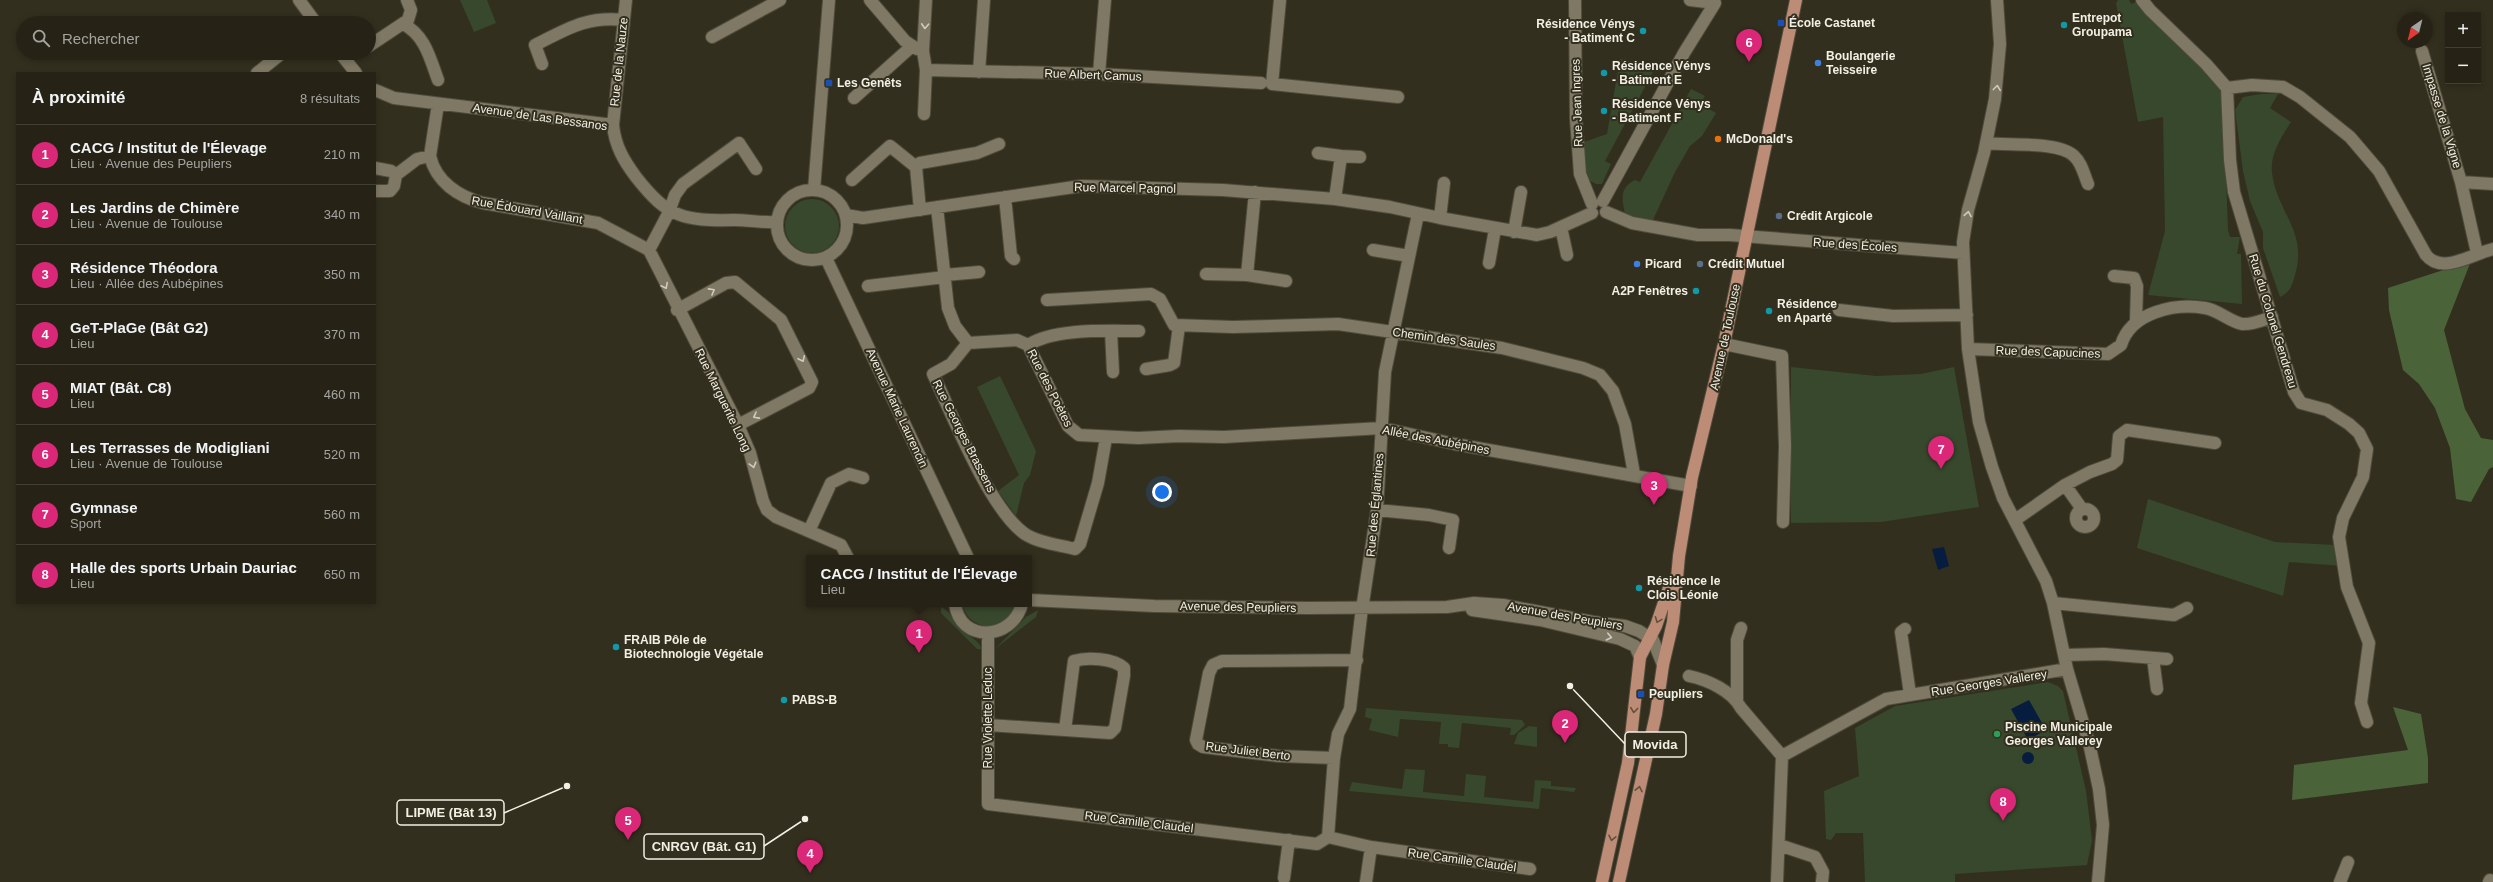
<!DOCTYPE html>
<html lang="fr">
<meta charset="utf-8">
<style>
:root{--surface:#262316;--page:#2e2b1f;--text:#f1f3f6;--muted:#a4a4a1;--line:#424035;--accent:#db2777}
body{margin:0;font-family:Arial,sans-serif;background:var(--page);color:var(--text)}
.controls{position:absolute;right:12px;top:12px;display:grid;overflow:hidden;border-radius:0px;box-shadow:0 2px 6px #0003}
.controls button{width:36px;height:36px;display:grid;place-items:center;padding:0;border:0;border-bottom:1px solid var(--line);background:var(--surface);color:var(--text);font:20px sans-serif}
.compass{position:absolute;left:2397px;top:12px;width:36px;height:36px;border-radius:50%;background:var(--surface);box-shadow:0 2px 6px #0003;rotate:215deg}
.you{position:absolute;left:1162px;top:492px;width:14px;height:14px;margin:-10px;border:3px solid #fff;border-radius:50%;background:#1a73e8;box-shadow:0 0 0 6px #1a73e833}
.badge{display:grid;place-items:center;width:26px;height:26px;border-radius:50%;background:var(--accent);color:#fff;font-size:13px;font-weight:700}
.pin{position:absolute;translate:-50% -33px;filter:drop-shadow(0 1px 2px #0008)}
.pin::after{content:'';position:absolute;top:21px;width:14px;height:12px;background:inherit;clip-path:polygon(0 0,100% 0,50% 100%)}
.popup{position:absolute;left:806px;top:555px;width:226px;height:52px;box-sizing:border-box;display:grid;place-content:center;border-radius:0px;background:var(--surface);filter:drop-shadow(0 1px 3px #0005);font-size:13px;white-space:nowrap;color:var(--muted)}
.popup b{font-size:15px;color:var(--text)}
.popup::after{content:'';position:absolute;left:50%;top:100%;margin-left:-8px;border:8px solid transparent;border-top-color:var(--surface)}
.list{margin:0;padding:0;list-style:none}
h2{display:flex;justify-content:space-between;align-items:center;height:52px;margin:0;padding:0 16px;font-size:17px}
h2 small{font-size:13px;font-weight:400;color:var(--muted)}
.list li{display:grid;grid-template-columns:26px 1fr auto;gap:12px;align-items:center;box-sizing:border-box;height:60px;padding:0 16px;border-top:1px solid var(--line)}
.list b{display:block;font-size:15px;white-space:nowrap}
.list p{margin:0;font-size:13px;white-space:nowrap;color:var(--muted)}
.list em{font-size:13px;font-style:normal;color:var(--muted)}
.icon{flex:none;width:22px;height:22px;fill:none;stroke:currentColor;stroke-width:2;stroke-linecap:round;stroke-linejoin:round}
.map{position:relative;flex:none;width:2493px;height:882px;overflow:hidden}
.search{position:absolute;background:var(--surface);box-shadow:0 2px 6px #0003;left:16px;top:16px;width:360px;height:44px;display:flex;align-items:center;gap:10px;box-sizing:border-box;padding:0 14px;border-radius:22px;color:var(--muted);font-size:15px}
.panel{position:absolute;background:var(--surface);box-shadow:0 2px 6px #0003;left:16px;top:72px;width:360px;height:532px;border-radius:0px}
.map>svg:first-child{display:block}
</style>
<div class="map">
<svg width="2493" height="882" viewBox="0 0 2493 882">
<rect width="100%" height="100%" fill="#332f1e"/>
<path fill="#37482c" d="M 460,0 L 487,0 L 496,23 L 474,32 Z
M 2118,0 L 2129,0 L 2131,4 L 2136,2 L 2223,90 L 2228,230 L 2230,237 L 2240,237 L 2237,254 L 2241,254 L 2242,304 L 2148,295 L 2165,231 L 2163,117 L 2138,122 L 2116,3 Z
M 1620,59 L 1635,62 L 1653,72 L 1605,161 L 1611,164 L 1602,184 L 1596,184 L 1588,180 L 1582,163 L 1581,143 L 1607,134 Z
M 1691,89 L 1705,96 L 1700,104 L 1716,113 L 1702,136 L 1690,146 L 1675,172 L 1652,222 L 1625,214 C 1622,199 1619,188 1635,180 L 1640,182 Z
M 2261,94 L 2278,94 L 2270,108 L 2291,122 C 2281,138 2270,153 2272,173 C 2277,213 2308,231 2295,275 C 2292,286 2290,292 2280,297 L 2263,248 L 2263,232 L 2250,201 L 2243,171 L 2235,110 L 2243,97 Z
M785 226a27 27 0 1 1 54 0a27 27 0 1 1-54 0Z
M 1791,367 L 1876,376 L 1921,374 L 1954,367 L 1979,507 L 1881,522 L 1791,523 Z
M 1000,376 L 1036,451 L 1030,475 L 1024,483 L 1016,516 L 998,491 L 1019,475 L 977,387 Z
M 2148,499 L 2275,542 L 2336,545 L 2343,566 L 2289,562 L 2283,596 L 2137,548 Z
M 962,604 L 1017,604 C 1009,634 970,634 962,604 Z
M 941,607 C 950,611 953,620 958,627 C 966,635 977,638 982,649 L 977,649 L 941,613 Z
M 1038,610 L 1036,617 L 995,649 L 1026,617 Z
M 2048,682 L 2058,686 L 2063,691 L 2086,791 L 2092,840 L 2087,865 L 1955,874 L 1955,882 L 1865,882 L 1863,833 L 1836,833 L 1831,840 L 1826,839 L 1824,791 L 1859,776 L 1855,728 L 1895,706 Z
M 1366,708 L 1522,720 L 1525,725 L 1514,735 L 1510,735 L 1511,728 L 1462,723 L 1459,748 L 1448,747 L 1448,744 L 1439,744 L 1441,722 L 1400,719 L 1398,737 L 1369,730 L 1372,719 L 1365,717 Z
M 1529,726 L 1537,727 L 1537,747 L 1514,744 L 1518,733 Z
M 1405,769 L 1425,770 L 1423,792 L 1464,796 L 1466,774 L 1486,776 L 1484,797 L 1533,802 L 1535,780 L 1551,781 L 1551,786 L 1576,788 L 1574,792 L 1541,788 L 1539,809 L 1349,791 L 1352,782 L 1402,789 Z"/>
<path fill="#4a6339" d="M 2471,261 L 2444,330 L 2465,409 L 2481,438 L 2493,440 L 2493,467 L 2489,469 L 2471,502 L 2456,499 L 2450,448 L 2435,408 L 2419,384 L 2403,370 L 2389,310 L 2388,288 Z
M 2393,707 L 2421,714 L 2428,758 L 2428,783 L 2292,800 L 2294,765 L 2408,750 Z"/>
<path fill="#061d3f" d="M 1944,547 L 1949,566 L 1938,570 L 1932,549 Z
M 2029,700 L 2046,730 L 2028,740 L 2011,709 Z
M2022 758a6 6 0 1 1 12 0a6 6 0 1 1-12 0Z"/>
<g fill="none" stroke-linecap="round" stroke-linejoin="round">
<g stroke="#4f4b3c" stroke-width="14">
<path id="minor" d="M 299,0 L 316,23
M 870,0 L 905,41 L 917,49
M 926,0 L 923,51 L 926,70 L 1099,74 L 1261,83
M 1280,0 L 1272,84 L 1398,97
M 1575,0 L 1576,119 L 1580,174 L 1592,204
M 1997,0 L 2000,44 L 1995,99 L 1984,153 L 1968,210 L 1963,242 L 1968,349 L 1979,422 L 1992,467 L 2003,498 L 2046,581 L 2053,603 L 2067,669 L 2089,743 L 2099,789 L 2103,825 L 2098,882
M 2142,0 L 2150,10 L 2206,64 L 2227,88 L 2230,160 L 2234,192 L 2294,392 L 2301,403 L 2327,410 L 2349,424 L 2359,433 L 2367,449 L 2363,477 L 2343,518 L 2339,537 L 2347,587 L 2369,643 L 2361,703 L 2367,722
M 403,24 C 425,35 430,58 438,80
M 712,37 L 780,0
M 369,46 L 408,20 L 411,10 L 407,0
M 2422,51 L 2461,182
M 340,53 L 356,73
M 542,64 L 535,45 C 567,29 586,16 624,20
M 979,72 L 984,0
M 257,73 L 282,53
M 1099,74 L 1105,0
M 2227,88 L 2252,85 L 2283,87 L 2300,97 L 2350,137 L 2379,171 L 2426,255 C 2442,275 2472,254 2493,249
M 375,90 L 394,98 L 613,125 C 615,146 624,161 636,177 C 668,218 684,221 734,220 C 749,220 763,223 777,222
M 854,98 L 911,47
M 438,104 L 430,156 C 436,182 459,197 483,203 L 598,223 L 649,250
M 924,114 L 926,70
M 613,125 L 626,0
M 1986,143 C 2008,146 2059,141 2074,156 C 2082,163 2084,175 2088,184
M 1318,153 L 1341,156
M 375,168 L 391,171 L 396,175
M 852,180 L 890,146 L 916,167
M 814,190 L 829,0
M777 225a35 35 0 1 1 70 0a35 35 0 1 1-70 0Z
M 375,191 L 390,191 L 394,186 L 396,175 L 417,159 L 430,156
M 1005,197 L 1011,256 L 1014,259
M 1335,199 L 1341,156 L 1360,157
M 1603,201 L 1684,53 L 1715,3 L 1690,0
M 937,207 L 948,308 L 955,326 L 968,343 L 1017,340 L 1028,345 L 1068,426 L 1079,435 L 1138,438 L 1179,436 L 1224,437 L 1382,428 L 1455,444 L 1691,486
M 920,210 L 916,167 L 920,163 L 977,153 L 999,144
M 1606,212 L 1632,223 L 1698,235 L 1730,235 L 1963,253
M 846,215 L 863,218 L 1081,186 L 1223,190 L 1335,199 L 1390,207 L 1440,218 L 1537,235 L 1550,232 L 1592,213
M 1440,218 L 1444,183
M 1561,227 L 1567,255
M 1514,232 L 1521,192
M 649,250 L 738,425 L 750,453 L 763,501 L 767,510 L 776,517 L 841,545 L 848,558
M 649,250 L 669,212 L 675,195 L 683,184 L 739,143 L 756,169
M 1373,250 L 1409,256
M 2477,253 L 2461,182 L 2493,184
M 826,258 L 968,558
M 1489,263 L 1495,229
M 1206,274 L 1247,275 L 1286,281
M 945,275 L 979,272
M 1247,275 L 1255,192
M 2114,276 L 2134,278 L 2137,286 L 2136,321
M 868,286 L 945,277
M 1047,300 L 1151,294 L 1160,299 L 1174,325 L 1233,327 L 1338,324 L 1502,348 L 1583,368 L 1600,375 L 1613,391 L 1625,424 L 1634,474
M 677,310 L 726,283 L 735,282 L 781,320 L 812,382 L 809,388 L 738,425
M 1839,310 L 1893,316 L 1967,315
M 1111,331 L 1113,372
M 968,343 L 951,364 L 933,374 C 952,414 990,510 1025,534 C 1039,543 1059,545 1075,549 L 1080,544 L 1098,483 L 1106,438
M 1724,344 L 1782,356 L 1785,446 L 1783,522
M 1028,345 C 1055,328 1106,331 1139,331
M 1968,349 L 2108,354 L 2121,345 C 2131,312 2175,303 2205,308 C 2218,310 2229,321 2242,324 C 2251,325 2263,320 2272,317
M 1146,369 L 1170,365 L 1174,363 L 1179,326
M 2065,485 L 2082,509
M2076 518a9 9 0 1 1 18 0a9 9 0 1 1-18 0Z
M 1377,510 L 1429,515 L 1453,520 L 1449,548
M 2015,520 L 2065,485 L 2090,472 L 2112,464 L 2117,460 L 2119,436 L 2127,430 L 2215,443
M 809,531 L 831,483 L 849,474 L 863,478
M 1029,600 L 1154,606 L 1308,608 L 1447,607 L 1474,603 L 1503,605 L 1593,622 L 1625,626 L 1639,631 L 1653,640 L 1663,665
M 2053,603 L 2174,615 L 2187,608
M 955,604 C 960,643 1012,641 1022,604
M 1472,610 L 1540,620 L 1620,639 L 1635,646 L 1640,657
M 1905,629 L 1901,632 L 1910,694
M 988,633 L 988,804 L 1317,844 L 1328,837 L 1371,847 L 1530,869
M 2065,655 L 2104,654 L 2167,659
M 2153,658 L 2157,689
M 1689,676 C 1708,680 1732,691 1741,708 L 1782,756
M 1737,701 L 1737,640 L 1741,628
M 988,725 L 1110,733 L 1115,728 L 1124,676 L 1124,668 C 1113,658 1087,657 1074,661 L 1065,730
M 1782,756 L 1886,699 L 2067,669
M 1334,758 L 1279,756 L 1203,747 L 1198,744 L 1196,740 L 1209,673 L 1213,665 L 1222,661 L 1357,660
M 1328,837 L 1334,758 L 1338,734 L 1350,709 L 1361,616 L 1377,510 L 1385,372 L 1418,214
M 1779,845 L 1815,857 L 1823,872 L 1822,882
M 1284,878 L 1289,840
M 1366,882 L 1371,847
M 1777,882 L 1782,756
M 2340,882 L 2348,862
M 2489,882 L 2490,880"/>
</g>
<g stroke="#4f4b3c" stroke-width="14">
<path id="major" d="M 1602,882 L 1628,763 L 1640,657 L 1656,626 L 1671,582
M 1619,882 L 1656,714 L 1663,665 L 1673,622 L 1679,556 L 1692,477 L 1724,344 L 1796,0"/>
</g>
<use href="#minor" stroke="#7e7865" stroke-width="12"/>
<use href="#major" stroke="#bd8c76" stroke-width="12"/>
</g>
<defs><path id="oneway-chevron" d="M-2-3.5L2.5 0L-2 3.5" fill="none" stroke-width="1.6" stroke-linecap="round" stroke-linejoin="round"/></defs>
<g stroke="#cfcbbe">
<use href="#oneway-chevron" transform="translate(925 26) rotate(93)"/>
<use href="#oneway-chevron" transform="translate(1997 88) rotate(-83)"/>
<use href="#oneway-chevron" transform="translate(1968 214) rotate(-80)"/>
<use href="#oneway-chevron" transform="translate(665 286) rotate(63)"/>
<use href="#oneway-chevron" transform="translate(712 291) rotate(-29)"/>
<use href="#oneway-chevron" transform="translate(802 359) rotate(65)"/>
<use href="#oneway-chevron" transform="translate(756 416) rotate(152)"/>
<use href="#oneway-chevron" transform="translate(753 465) rotate(75)"/>
<use href="#oneway-chevron" transform="translate(1609 637) rotate(13)"/>
</g>
<g stroke="#63503d">
<use href="#oneway-chevron" transform="translate(1658 620) rotate(111)"/>
<use href="#oneway-chevron" transform="translate(1634 710) rotate(97)"/>
<use href="#oneway-chevron" transform="translate(1639 789) rotate(-78)"/>
<use href="#oneway-chevron" transform="translate(1612 838) rotate(102)"/>
</g>
<g fill="#1a4fb4" stroke="#332f1e" stroke-width="1.5">
<rect x="1777" y="19" width="8" height="8" rx="2"/>
<rect x="825" y="79" width="8" height="8" rx="2"/>
<rect x="1637" y="690" width="8" height="8" rx="2"/>
</g>
<g fill="#0f9aa8" stroke="#332f1e" stroke-width="1.5">
<circle cx="2064" cy="25" r="4"/>
<circle cx="1643" cy="31" r="4"/>
<circle cx="1604" cy="73" r="4"/>
<circle cx="1604" cy="111" r="4"/>
<circle cx="1696" cy="291" r="4"/>
<circle cx="1769" cy="311" r="4"/>
<circle cx="1639" cy="588" r="4"/>
<circle cx="616" cy="647" r="4"/>
<circle cx="784" cy="700" r="4"/>
</g>
<g fill="#3f7fe0" stroke="#332f1e" stroke-width="1.5">
<circle cx="1818" cy="63" r="4"/>
<circle cx="1637" cy="264" r="4"/>
</g>
<circle fill="#e8710a" stroke="#332f1e" stroke-width="1.5" cx="1718" cy="139" r="4"/>
<g fill="#5c6f8a" stroke="#332f1e" stroke-width="1.5">
<circle cx="1779" cy="216" r="4"/>
<circle cx="1700" cy="264" r="4"/>
</g>
<circle fill="#2e9e5b" stroke="#332f1e" stroke-width="1.5" cx="1997" cy="734" r="4"/>
<g text-anchor="middle" dominant-baseline="central" stroke-width="4" stroke-linejoin="round" paint-order="stroke">
<g font-size="12" font-weight="bold" fill="#f2efe4" stroke="#332f1e" text-anchor="start">
<text x="2072" y="18">Entrepot<tspan x="2072" dy="14">Groupama</tspan></text>
<text x="1789" y="23">École Castanet</text>
<text x="1635" y="24" text-anchor="end">Résidence Vénys<tspan x="1635" dy="14">- Batiment C</tspan></text>
<text x="1826" y="56">Boulangerie<tspan x="1826" dy="14">Teisseire</tspan></text>
<text x="1612" y="66">Résidence Vénys<tspan x="1612" dy="14">- Batiment E</tspan></text>
<text x="837" y="83">Les Genêts</text>
<text x="1612" y="104">Résidence Vénys<tspan x="1612" dy="14">- Batiment F</tspan></text>
<text x="1726" y="139">McDonald's</text>
<text x="1787" y="216">Crédit Argicole</text>
<text x="1645" y="264">Picard</text>
<text x="1708" y="264">Crédit Mutuel</text>
<text x="1688" y="291" text-anchor="end">A2P Fenêtres</text>
<text x="1777" y="304">Résidence<tspan x="1777" dy="14">en Aparté</tspan></text>
<text x="1647" y="581">Résidence le<tspan x="1647" dy="14">Clois Léonie</tspan></text>
<text x="624" y="640">FRAIB Pôle de<tspan x="624" dy="14">Biotechnologie Végétale</tspan></text>
<text x="1649" y="694">Peupliers</text>
<text x="792" y="700">PABS-B</text>
<text x="2005" y="727">Piscine Municipale<tspan x="2005" dy="14">Georges Vallerey</tspan></text>
</g>
<g font-size="12" fill="#f2efe4" stroke="#332f1e">
<text transform="translate(619 62) rotate(-84)">Rue de la Nauze</text>
<text transform="translate(1093 75) rotate(2)">Rue Albert Camus</text>
<text transform="translate(1577 103) rotate(-92)">Rue Jean Ingres</text>
<text transform="translate(2442 116) rotate(73)">Impasse de la Vigne</text>
<text transform="translate(540 117) rotate(8)">Avenue de Las Bessanos</text>
<text transform="translate(1125 188) rotate(1)">Rue Marcel Pagnol</text>
<text transform="translate(527 210) rotate(10)">Rue Édouard Vaillant</text>
<text transform="translate(1855 245) rotate(4)">Rue des Écoles</text>
<text transform="translate(2273 321) rotate(73)">Rue du Colonel Gendreau</text>
<text transform="translate(1725 337) rotate(-78)">Avenue de Toulouse</text>
<text transform="translate(1444 339) rotate(8)">Chemin des Saules</text>
<text transform="translate(2048 352) rotate(2)">Rue des Capucines</text>
<text transform="translate(1050 388) rotate(63)">Rue des Poètes</text>
<text transform="translate(723 400) rotate(64)">Rue Marguerite Long</text>
<text transform="translate(897 408) rotate(65)">Avenue Marie Laurencin</text>
<text transform="translate(964 436) rotate(63)">Rue Georges Brassens</text>
<text transform="translate(1436 440) rotate(11)">Allée des Aubépines</text>
<text transform="translate(1375 505) rotate(-85)">Rue des Églantines</text>
<text transform="translate(1238 607) rotate(1)">Avenue des Peupliers</text>
<text transform="translate(1565 616) rotate(10)">Avenue des Peupliers</text>
<text transform="translate(1989 683) rotate(-9)">Rue Georges Vallerey</text>
<text transform="translate(988 718) rotate(-90)">Rue Violette Leduc</text>
<text transform="translate(1248 751) rotate(7)">Rue Juliet Berto</text>
<text transform="translate(1139 822) rotate(7)">Rue Camille Claudel</text>
<text transform="translate(1462 860) rotate(8)">Rue Camille Claudel</text>
</g>
</g>
<path fill="none" stroke="#f2efe4" stroke-width="1.5" d="M1570 686L1625 744M567 786L504 813M805 819L764 846"/>
<g fill="#f2efe4" stroke="#332f1e" stroke-width="1.5">
<circle cx="1570" cy="686" r="4"/>
<circle cx="567" cy="786" r="4"/>
<circle cx="805" cy="819" r="4"/>
</g>
<g fill="#332f1e" stroke="#f2efe4" stroke-width="1.5">
<rect x="1625" y="732" width="61" height="25" rx="4"/>
<rect x="397" y="800" width="107" height="25" rx="4"/>
<rect x="644" y="834" width="120" height="25" rx="4"/>
</g>
<g font-size="13" text-anchor="middle" font-weight="bold" fill="#f2efe4">
<text x="1655" y="749">Movida</text>
<text x="451" y="817">LIPME (Bât 13)</text>
<text x="704" y="851">CNRGV (Bât. G1)</text>
</g>
</svg>
<div class="controls">
<button>+</button>
<button>−</button>
</div>
<svg class="compass" viewBox="-18 -18 36 36"><path d="M0-13l5 13h-10z" fill="#e53935"/><path d="M0 13l5-13h-10z" fill="#a4a4a1"/></svg>
<div class="you"></div>
<div class="pin badge" style="left:919px;top:653px">1</div>
<div class="popup"><b>CACG / Institut de l'Élevage</b>Lieu</div>
<div class="pin badge" style="left:1565px;top:743px">2</div>
<div class="pin badge" style="left:1654px;top:505px">3</div>
<div class="pin badge" style="left:810px;top:873px">4</div>
<div class="pin badge" style="left:628px;top:840px">5</div>
<div class="pin badge" style="left:1749px;top:62px">6</div>
<div class="pin badge" style="left:1941px;top:469px">7</div>
<div class="pin badge" style="left:2003px;top:821px">8</div>
<div class="search"><svg class="icon" aria-label="search" viewBox="0 0 24 24"><circle cx="10" cy="10" r="6"/><path d="M15 15l6 6"/></svg>Rechercher</div>
<section class="panel">
<h2>À proximité<small>8 résultats</small></h2>
<ul class="list">
<li><span class="badge">1</span><div><b>CACG / Institut de l'Élevage</b><p>Lieu · Avenue des Peupliers</p></div><em>210 m</em></li>
<li><span class="badge">2</span><div><b>Les Jardins de Chimère</b><p>Lieu · Avenue de Toulouse</p></div><em>340 m</em></li>
<li><span class="badge">3</span><div><b>Résidence Théodora</b><p>Lieu · Allée des Aubépines</p></div><em>350 m</em></li>
<li><span class="badge">4</span><div><b>GeT-PlaGe (Bât G2)</b><p>Lieu</p></div><em>370 m</em></li>
<li><span class="badge">5</span><div><b>MIAT (Bât. C8)</b><p>Lieu</p></div><em>460 m</em></li>
<li><span class="badge">6</span><div><b>Les Terrasses de Modigliani</b><p>Lieu · Avenue de Toulouse</p></div><em>520 m</em></li>
<li><span class="badge">7</span><div><b>Gymnase</b><p>Sport</p></div><em>560 m</em></li>
<li><span class="badge">8</span><div><b>Halle des sports Urbain Dauriac</b><p>Lieu</p></div><em>650 m</em></li>
</ul>
</section>
</div>
